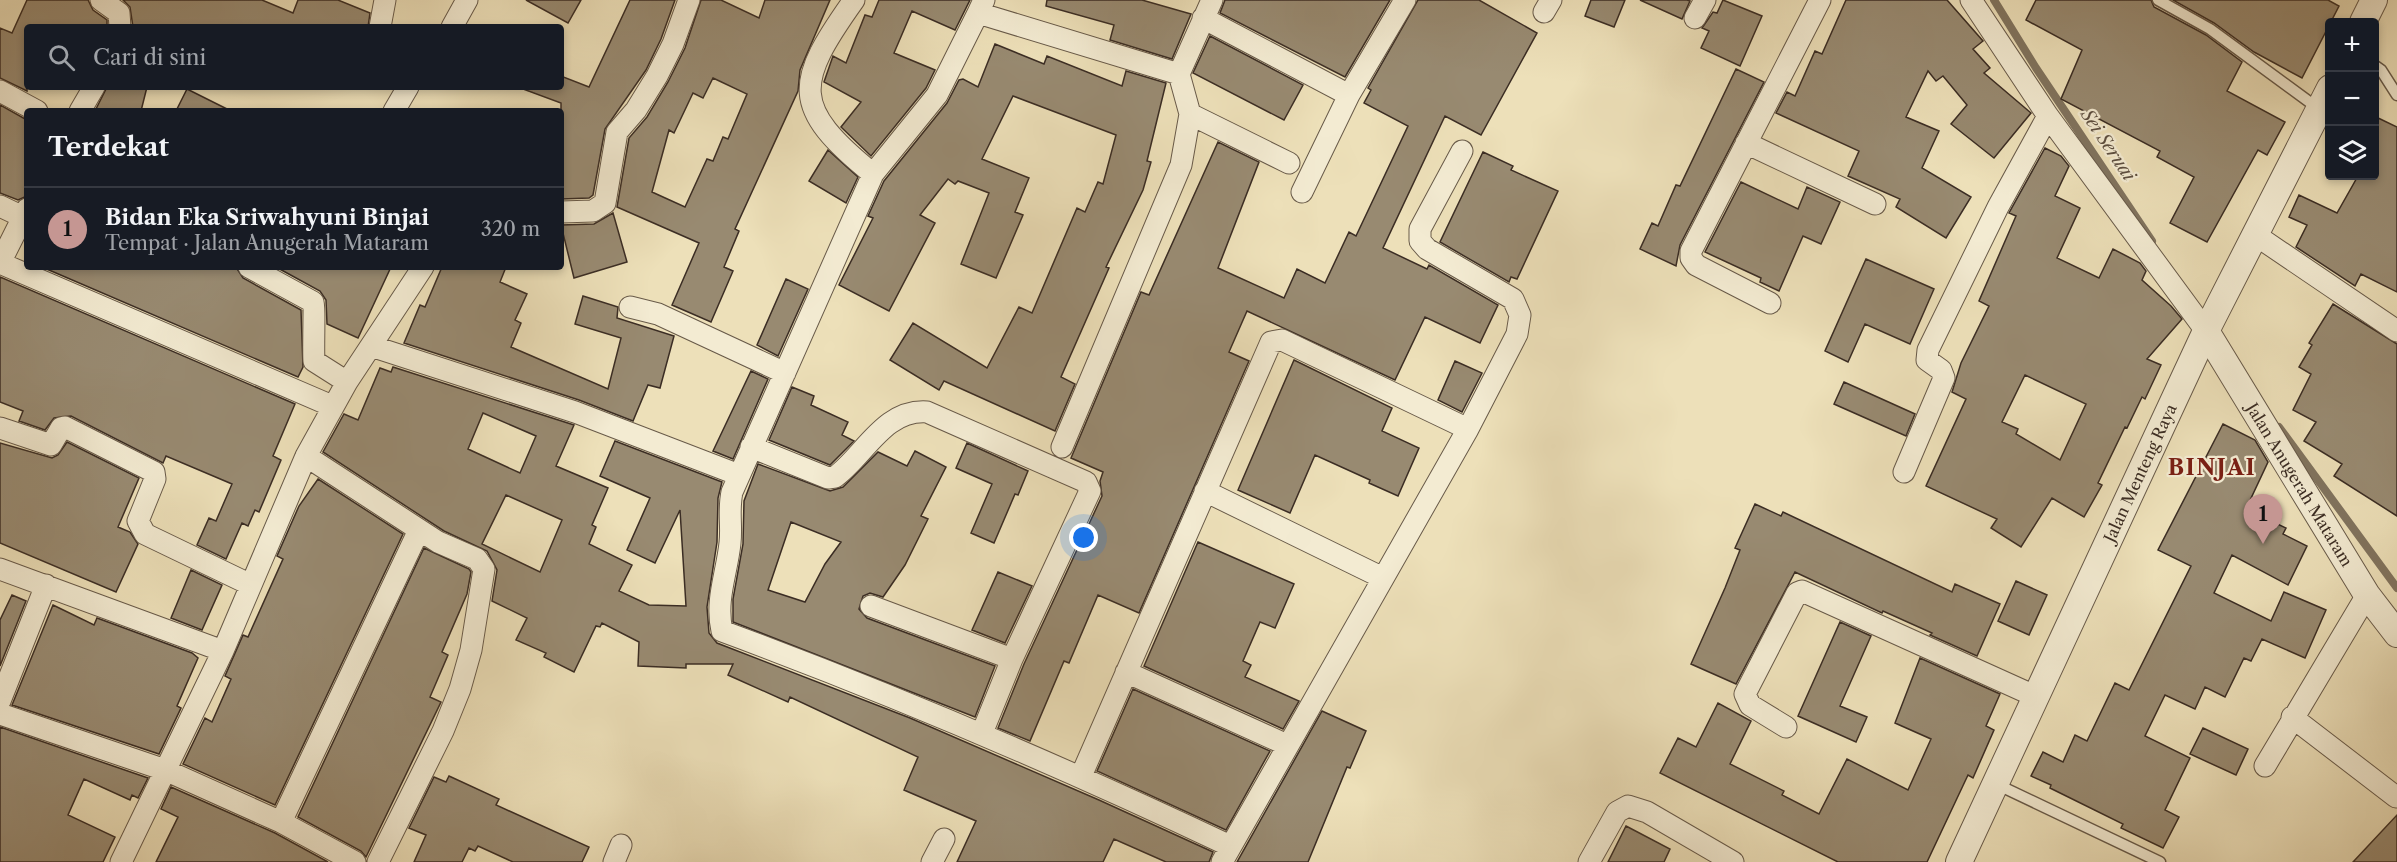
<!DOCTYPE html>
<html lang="id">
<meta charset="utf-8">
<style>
:root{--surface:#171b24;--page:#20242c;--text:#f1f3f6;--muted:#9ea1a6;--line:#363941;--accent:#c59692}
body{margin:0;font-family:"Libre Caslon Text",serif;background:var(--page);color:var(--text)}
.controls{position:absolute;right:18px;top:18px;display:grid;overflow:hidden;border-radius:6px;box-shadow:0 3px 9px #0003}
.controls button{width:54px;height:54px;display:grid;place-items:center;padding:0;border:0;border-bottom:2px solid var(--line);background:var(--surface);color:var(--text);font:30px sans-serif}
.you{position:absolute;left:1084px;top:538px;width:21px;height:21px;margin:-15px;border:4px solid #fff;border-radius:50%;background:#1a73e8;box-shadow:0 0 0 9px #1a73e833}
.badge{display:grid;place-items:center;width:39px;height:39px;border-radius:50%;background:var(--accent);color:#111;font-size:20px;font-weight:700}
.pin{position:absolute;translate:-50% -50px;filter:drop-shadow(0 2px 3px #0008)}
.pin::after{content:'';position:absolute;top:32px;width:21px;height:18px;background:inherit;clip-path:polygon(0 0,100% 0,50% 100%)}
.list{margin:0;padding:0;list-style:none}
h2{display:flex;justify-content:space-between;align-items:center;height:78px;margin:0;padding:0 24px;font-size:26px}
h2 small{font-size:20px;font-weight:400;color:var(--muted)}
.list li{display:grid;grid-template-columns:39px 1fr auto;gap:18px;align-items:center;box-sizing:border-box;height:84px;padding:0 24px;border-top:2px solid var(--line)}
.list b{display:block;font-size:22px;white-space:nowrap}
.list p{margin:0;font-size:20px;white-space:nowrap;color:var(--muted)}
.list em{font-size:20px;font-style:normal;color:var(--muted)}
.icon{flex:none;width:33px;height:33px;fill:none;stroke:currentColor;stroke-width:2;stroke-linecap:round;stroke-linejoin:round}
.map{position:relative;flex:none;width:2397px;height:862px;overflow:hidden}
.search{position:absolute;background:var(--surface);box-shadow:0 3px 9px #0003;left:24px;top:24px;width:540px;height:66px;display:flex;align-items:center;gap:15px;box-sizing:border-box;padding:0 21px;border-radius:6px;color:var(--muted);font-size:22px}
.panel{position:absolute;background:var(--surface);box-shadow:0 3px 9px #0003;left:24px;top:108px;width:540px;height:162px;border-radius:6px}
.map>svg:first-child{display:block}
</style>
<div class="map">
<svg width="2397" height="862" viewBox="0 0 2397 862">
<rect width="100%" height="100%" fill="#ede0b9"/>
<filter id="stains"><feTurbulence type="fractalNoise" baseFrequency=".00333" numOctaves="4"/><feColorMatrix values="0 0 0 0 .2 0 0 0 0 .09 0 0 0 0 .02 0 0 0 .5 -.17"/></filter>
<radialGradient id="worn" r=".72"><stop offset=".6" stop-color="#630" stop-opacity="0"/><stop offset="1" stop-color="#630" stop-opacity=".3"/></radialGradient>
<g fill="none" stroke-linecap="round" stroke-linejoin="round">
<path stroke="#81745f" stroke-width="8" d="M 1994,0 L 2036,68 L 2152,241
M 2279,427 L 2397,588"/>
</g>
<path fill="#988a71" stroke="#3b2d24" stroke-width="1.5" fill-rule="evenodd" d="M 27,0 L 88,0 L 93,10 L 107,20 L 107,27 L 27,27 L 27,91 L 0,78 L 0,28 L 12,33 Z
M 123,0 L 262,0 L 293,13 L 298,0 L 338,0 L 370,13 L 368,27 L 133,27 L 130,7 Z
M 526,0 L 581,0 L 568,23 Z
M 630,0 L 675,0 L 661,39 L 646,70 L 605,129 L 593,195 L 589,198 L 561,199 L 561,103 L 523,89 L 523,87 L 561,87 L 561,76 L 589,87 Z
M 701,0 L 721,0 L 759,18 L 765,0 L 830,0 L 800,70 L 798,91 L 735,229 L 739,231 L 724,267 L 733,271 L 711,322 L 672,305 L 699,243 L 617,207 L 629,138 L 647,117 L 668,82 L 685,48 ZM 713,78 L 747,94 L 728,139 L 723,137 L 713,161 L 707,159 L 685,207 L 652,192 L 669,130 L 674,133 L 693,93 L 703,98 Z
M 879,0 L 970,0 L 955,30 L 912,11 L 894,53 L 935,70 L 926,88 L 871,156 L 841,127 L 861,102 L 824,82 L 833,56 L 846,63 L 865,15 L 872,17 Z
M 1047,0 L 1142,0 L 1191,14 L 1172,59 L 1110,40 L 1114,25 L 1046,6 Z
M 1225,0 L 1390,0 L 1345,77 L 1220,13 Z
M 1418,0 L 1479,0 L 1537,33 L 1481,135 L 1445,116 L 1383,248 L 1427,269 L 1429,265 L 1498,305 L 1480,343 L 1425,317 L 1395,380 L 1247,311 L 1229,352 L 1249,361 L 1139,613 L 1098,595 L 1069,663 L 1064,661 L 1030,741 L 998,728 L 1024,664 L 1102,496 L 1100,481 L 1103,472 L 1071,458 L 1141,292 L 1149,295 L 1218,142 L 1259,162 L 1218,268 L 1284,298 L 1297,269 L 1325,283 L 1349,232 L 1356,236 L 1408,126 L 1364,103 L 1371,90 L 1368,88 Z
M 1591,0 L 1625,0 L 1614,27 L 1585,16 Z
M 1640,0 L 1687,0 L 1690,1 L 1682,19 Z
M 1723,0 L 1762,16 L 1740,66 L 1701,48 L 1709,31 L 1702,28 L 1713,12 L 1717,13 Z
M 1846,0 L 1947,0 L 1983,41 L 1973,49 L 1990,68 L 1984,73 L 2031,113 L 1994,158 L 1951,124 L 1967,105 L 1943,76 L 1936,81 L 1928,71 L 1906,117 L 1939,131 L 1922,168 L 1971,197 L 1946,238 L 1896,207 L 1900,199 L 1848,176 L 1859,151 L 1776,113 L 1787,92 L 1795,96 L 1815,51 L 1822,54 Z
M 2036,0 L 2151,0 L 2154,7 L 2206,35 L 2242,62 L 2227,91 L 2285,122 L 2267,155 L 2258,150 L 2207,242 L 2170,223 L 2194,177 L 2157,157 L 2160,151 L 2061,99 L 2082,50 L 2026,20 Z
M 2173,0 L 2328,0 L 2339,6 L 2302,78 L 2254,52 L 2214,23 Z
M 1210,36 L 1303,85 L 1284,120 L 1193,73 Z
M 995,44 L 1044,64 L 1047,56 L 1122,86 L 1126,71 L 1166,83 L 1147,161 L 1151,162 L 1143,190 L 1106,267 L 1109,268 L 1061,377 L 1075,384 L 1055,431 L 944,381 L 939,390 L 890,360 L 913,323 L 987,368 L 1019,307 L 1032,313 L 1077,208 L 1085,212 L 1098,182 L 1103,184 L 1116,135 L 1013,96 L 982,159 L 1029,178 L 1015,212 L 1023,215 L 996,278 L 961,264 L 989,193 L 958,181 L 955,184 L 948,179 L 920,215 L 935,223 L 889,311 L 839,285 L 873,218 L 868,216 L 884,181 L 947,103 L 959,80 L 963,79 L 978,87 Z
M 1736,69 L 1764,82 L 1680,245 L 1676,266 L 1640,249 L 1652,223 L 1658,226 L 1676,185 L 1680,186 Z
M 107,87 L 147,87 L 141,111 L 95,111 Z
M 187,89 L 231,111 L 176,111 Z
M 0,105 L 27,120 L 27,196 L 18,200 L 0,193 Z
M 2374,116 L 2397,127 L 2397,292 L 2361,274 L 2355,286 L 2296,247 L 2307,225 L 2289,217 L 2299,195 L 2337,213 L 2358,176 L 2374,176 Z
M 2045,148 L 2061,156 L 2069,166 L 2055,196 L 2080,208 L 2057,258 L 2099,278 L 2113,249 L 2140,263 L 2146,271 L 2142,280 L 2171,306 L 2182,319 L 2147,359 L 2161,365 L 2145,399 L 2142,397 L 2127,428 L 2125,427 L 2098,483 L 2102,485 L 2084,517 L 2052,498 L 2021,547 L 1991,528 L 1997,519 L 1926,486 L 1966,399 L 1952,392 L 1961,363 L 1989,306 L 1979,301 L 2016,216 L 2009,213 ZM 2025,375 L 2086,404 L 2060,460 L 2016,434 L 2018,429 L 2002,422 Z
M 828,150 L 858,177 L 846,203 L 809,181 Z
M 1483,152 L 1513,166 L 1511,170 L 1558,191 L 1517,279 L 1511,277 L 1509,282 L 1440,242 Z
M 1741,182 L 1798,209 L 1807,187 L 1840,202 L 1821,244 L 1803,236 L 1779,291 L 1760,282 L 1761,278 L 1705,252 Z
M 613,213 L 627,262 L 574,278 L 561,225 L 594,224 Z
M 1866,259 L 1934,289 L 1910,344 L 1865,324 L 1848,362 L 1825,351 Z
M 42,267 L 236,267 L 243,278 L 301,310 L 303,367 L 298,377 Z
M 276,267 L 391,267 L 358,338 L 327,324 L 326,300 L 320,291 Z
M 442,267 L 506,267 L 500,282 L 527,294 L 515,320 L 521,323 L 511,347 L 608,389 L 621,338 L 575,324 L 583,296 L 618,307 L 617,318 L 674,336 L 660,388 L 648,385 L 633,421 L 579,400 L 404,343 L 420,305 L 425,307 Z
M 0,277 L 295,404 L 273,456 L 281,460 L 259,512 L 255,510 L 248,526 L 242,523 L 226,559 L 197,545 L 209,518 L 216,521 L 232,484 L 166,456 L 163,463 L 71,416 L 54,418 L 45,430 L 19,421 L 23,411 L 0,402 Z
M 786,279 L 808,289 L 778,356 L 757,345 Z
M 2333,304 L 2397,344 L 2397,516 L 2334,476 L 2342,464 L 2304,441 L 2316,422 L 2293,410 L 2311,374 L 2299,367 L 2312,345 L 2309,343 Z
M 1294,360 L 1392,408 L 1382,431 L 1419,448 L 1398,496 L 1369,483 L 1370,480 L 1315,455 L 1290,513 L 1238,490 Z
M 1455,361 L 1482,373 L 1462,412 L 1438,400 Z
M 393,367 L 574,425 L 556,466 L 608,488 L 592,525 L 596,527 L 589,544 L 632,565 L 619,591 L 649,605 L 686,606 L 680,510 L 655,563 L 627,550 L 650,498 L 600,476 L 615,441 L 722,482 L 718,498 L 717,542 L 707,607 L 709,633 L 717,643 L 910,718 L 1099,800 L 1213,852 L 1209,862 L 1166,862 L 1114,839 L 1103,862 L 957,862 L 976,821 L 904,790 L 918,757 L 790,697 L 788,702 L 728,675 L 733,664 L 686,664 L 686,668 L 638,666 L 639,642 L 602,623 L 600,627 L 596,626 L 574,672 L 544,657 L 546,653 L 516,640 L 527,618 L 492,601 L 497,570 L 487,551 L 444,531 L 323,452 L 344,414 L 358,420 L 380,368 L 391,372 ZM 483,413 L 536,436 L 520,473 L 468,449 ZM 506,495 L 562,520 L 540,572 L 482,544 Z
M 751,371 L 768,379 L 733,459 L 713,451 Z
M 1844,382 L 1915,414 L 1906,436 L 1834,404 Z
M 792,387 L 814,396 L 811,405 L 848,422 L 842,435 L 854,441 L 830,465 L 769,440 Z
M 2223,424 L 2255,440 L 2268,462 L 2246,509 L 2286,528 L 2283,534 L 2307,546 L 2288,585 L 2232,555 L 2214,593 L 2271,621 L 2284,592 L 2326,610 L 2305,658 L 2262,639 L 2251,661 L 2244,658 L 2225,697 L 2205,687 L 2195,709 L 2165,695 L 2145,736 L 2190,758 L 2165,810 L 2179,817 L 2163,848 L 2121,828 L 2123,824 L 2050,788 L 2051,785 L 2031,776 L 2043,752 L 2063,762 L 2075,735 L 2087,741 L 2115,683 L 2129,690 L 2191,566 L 2158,550 Z
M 67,442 L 139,478 L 118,527 L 130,532 L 138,544 L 116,592 L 0,543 L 0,443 L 52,458 L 58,455 Z
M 967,443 L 1028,471 L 1018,495 L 1015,494 L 994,543 L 971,533 L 992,484 L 956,468 Z
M 915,451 L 946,467 L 921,516 L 928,519 L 905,565 L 883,597 L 870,593 L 863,596 L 859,609 L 867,618 L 995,666 L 975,717 L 733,622 L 733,599 L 743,544 L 744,501 L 758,464 L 830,491 L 843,487 L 878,452 L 907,466 ZM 791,522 L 841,542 L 825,564 L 805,602 L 768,590 Z
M 318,479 L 403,534 L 275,805 L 183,764 L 205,718 L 212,722 L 231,679 L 225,676 L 243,635 L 248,637 L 283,559 L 277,556 L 299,506 Z
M 1755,504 L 1781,516 L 1783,512 L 1952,592 L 1955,584 L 2000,604 L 1977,656 L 1930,635 L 1932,633 L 1883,611 L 1882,613 L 1795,572 L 1736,684 L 1691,664 L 1725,588 L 1740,550 L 1735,548 Z
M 1198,542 L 1294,584 L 1275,628 L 1260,622 L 1243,661 L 1251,665 L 1245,677 L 1299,701 L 1283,729 L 1144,666 Z
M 424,548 L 469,569 L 471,572 L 467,594 L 442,652 L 448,655 L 430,697 L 441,702 L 366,857 L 361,851 L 298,817 Z
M 191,570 L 222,585 L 202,630 L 171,618 Z
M 998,572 L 1032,586 L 1005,643 L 972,630 Z
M 2016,581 L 2047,595 L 2029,635 L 1998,621 Z
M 12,595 L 26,601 L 0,666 L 0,620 Z
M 53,605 L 94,625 L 97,618 L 192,653 L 198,658 L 177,706 L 181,708 L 159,754 L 12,705 Z
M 1840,622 L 1871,636 L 1840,706 L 1867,717 L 1856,742 L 1798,716 Z
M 1920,658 L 2000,694 L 1986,726 L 1994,730 L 1973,778 L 1968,775 L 1927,862 L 1838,862 L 1660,773 L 1678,738 L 1696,747 L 1718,703 L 1751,721 L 1730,764 L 1784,791 L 1782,795 L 1819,814 L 1847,759 L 1908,790 L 1931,739 L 1895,723 Z
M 1133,689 L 1270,751 L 1226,830 L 1097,771 Z
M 1322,711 L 1366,731 L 1350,768 L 1347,767 L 1308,862 L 1237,862 Z
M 0,727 L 148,778 L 138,798 L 132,795 L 130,800 L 84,779 L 68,815 L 115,837 L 103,862 L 0,862 Z
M 2203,728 L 2248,749 L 2236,775 L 2190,754 Z
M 449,776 L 499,799 L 496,805 L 589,847 L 582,862 L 513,862 L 478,846 L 475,851 L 469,848 L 462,862 L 414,862 L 426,835 L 409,828 L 434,777 L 446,782 Z
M 171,787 L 275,833 L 328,862 L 156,862 L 178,817 L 161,809 Z
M 2397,815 L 2397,862 L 2353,862 Z
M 1626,826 L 1670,849 L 1664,862 L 1608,862 Z"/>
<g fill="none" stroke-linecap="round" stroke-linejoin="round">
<g stroke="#685a49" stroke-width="13">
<path id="service" d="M 2158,0 L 2210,29 L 2319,109
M 2374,65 L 2381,70 L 2397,95
M 1996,784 L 2160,862"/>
</g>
<g stroke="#685a49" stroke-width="23">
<path id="minor" d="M 101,0 L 119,13 L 120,27
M 854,0 C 795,83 790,107 873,174
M 984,0 L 978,13 L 1179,74 L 1190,114 L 1181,165 L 1062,447
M 1971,0 L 2048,116 L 2206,331
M 1544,12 L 1551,0
M 978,13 L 937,95 L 873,174 L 732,492 C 728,511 732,525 730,543 C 727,573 715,600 722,631 C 895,695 1063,767 1230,846
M 1203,18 L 1349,95
M 1695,18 L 1705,0
M 380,27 L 385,0
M 452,27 L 467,0
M 1179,74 L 1212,0
M 0,91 L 37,111
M 80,111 L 94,87
M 394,111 L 408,87
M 1190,114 L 1289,163
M 1746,143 L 1875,204
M 1302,192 L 1349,95 L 1405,0
M 0,206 L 23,217 L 27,209
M 561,212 L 593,211 L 605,203 L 617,132 L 636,110 L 657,76 L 673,44 L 689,0
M 23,217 L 0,263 L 332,406
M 2254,234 L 2397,331
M 249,267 L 313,302 C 315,306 313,350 314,361 L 347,382
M 1770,303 L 1696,265 L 1691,258 L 1691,251 L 1820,0
M 630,307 L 658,314 L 785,373
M 371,346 L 575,412 L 739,475
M 0,428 L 51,445 L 61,428 L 65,427 L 154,472 L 155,479 L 138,521 L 145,534 L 251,585
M 751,447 L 828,478 L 835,477 C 865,455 884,409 927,412 L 1086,482 L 1090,491 L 1012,659 L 982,733
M 306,456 L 438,542 L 477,559 L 484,569 L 471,650 L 460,689 L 443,731 L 378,862
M 1904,472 L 1944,378 L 1941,370 L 1927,360 L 1928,350 L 1998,207 L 2048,116
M 1205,491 L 1383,578
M 0,569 L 223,651
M 871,606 L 1012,659
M 1126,672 L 1287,745
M 0,701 L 46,585
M 0,714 L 165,770 L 281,822 L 355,862
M 2292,717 L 2396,797
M 1786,727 L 1750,705 L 1745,694 L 1797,593 L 1802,591 L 2037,697
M 2265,766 L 2367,595
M 1081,776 L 1271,342 L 1282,340 L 1468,429
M 281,822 L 419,530
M 121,862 L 223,651 L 306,456 L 347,382 L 423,267
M 614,862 L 621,845
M 932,862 L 944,839
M 1222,862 L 1468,429 L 1517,334 L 1520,315 L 1513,299 L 1427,249 L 1420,241 L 1420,229 L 1462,151
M 1589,862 L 1617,812 L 1628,806 L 1647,812 L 1733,862"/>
</g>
<g stroke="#685a49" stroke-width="28">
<g id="tertiary">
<path d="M 2363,22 L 2374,0"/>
<path id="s1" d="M 2206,331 L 2367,595 L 2397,634"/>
<path id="s2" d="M 1959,862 L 2206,331 L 2330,88"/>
</g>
</g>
<use href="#service" stroke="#f3ebd2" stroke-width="10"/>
<use href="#minor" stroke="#f3ebd2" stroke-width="21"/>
<use href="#tertiary" stroke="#f3ebd2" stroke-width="26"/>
</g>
<g text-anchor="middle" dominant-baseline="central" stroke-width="4.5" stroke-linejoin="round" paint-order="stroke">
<g font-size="16" fill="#3b2d24" stroke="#f3ebd2">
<text stroke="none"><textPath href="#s2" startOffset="429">Jalan Menteng Raya</textPath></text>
<text stroke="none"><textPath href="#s1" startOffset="180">Jalan Anugerah Mataram</textPath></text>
</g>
<g font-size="18" font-style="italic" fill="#5e5041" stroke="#f3ebd2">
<text transform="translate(2108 145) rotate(56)">Sei Seruai</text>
</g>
<g font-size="22" font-weight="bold" letter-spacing="1.5" fill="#7a1f14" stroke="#f3ebd2">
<text x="2212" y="467">BINJAI</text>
</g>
</g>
<rect width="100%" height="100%" filter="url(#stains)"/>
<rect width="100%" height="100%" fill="url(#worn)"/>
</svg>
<div class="controls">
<button>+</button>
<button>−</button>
<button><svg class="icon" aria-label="layers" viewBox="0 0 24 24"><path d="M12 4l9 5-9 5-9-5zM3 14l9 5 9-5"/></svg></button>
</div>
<div class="you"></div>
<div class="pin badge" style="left:2263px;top:544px">1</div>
<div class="search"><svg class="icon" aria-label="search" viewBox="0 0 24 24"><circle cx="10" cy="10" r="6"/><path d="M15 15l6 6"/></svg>Cari di sini</div>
<section class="panel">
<h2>Terdekat<small></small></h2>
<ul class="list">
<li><span class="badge">1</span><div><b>Bidan Eka Sriwahyuni Binjai</b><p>Tempat · Jalan Anugerah Mataram</p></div><em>320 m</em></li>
</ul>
</section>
</div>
